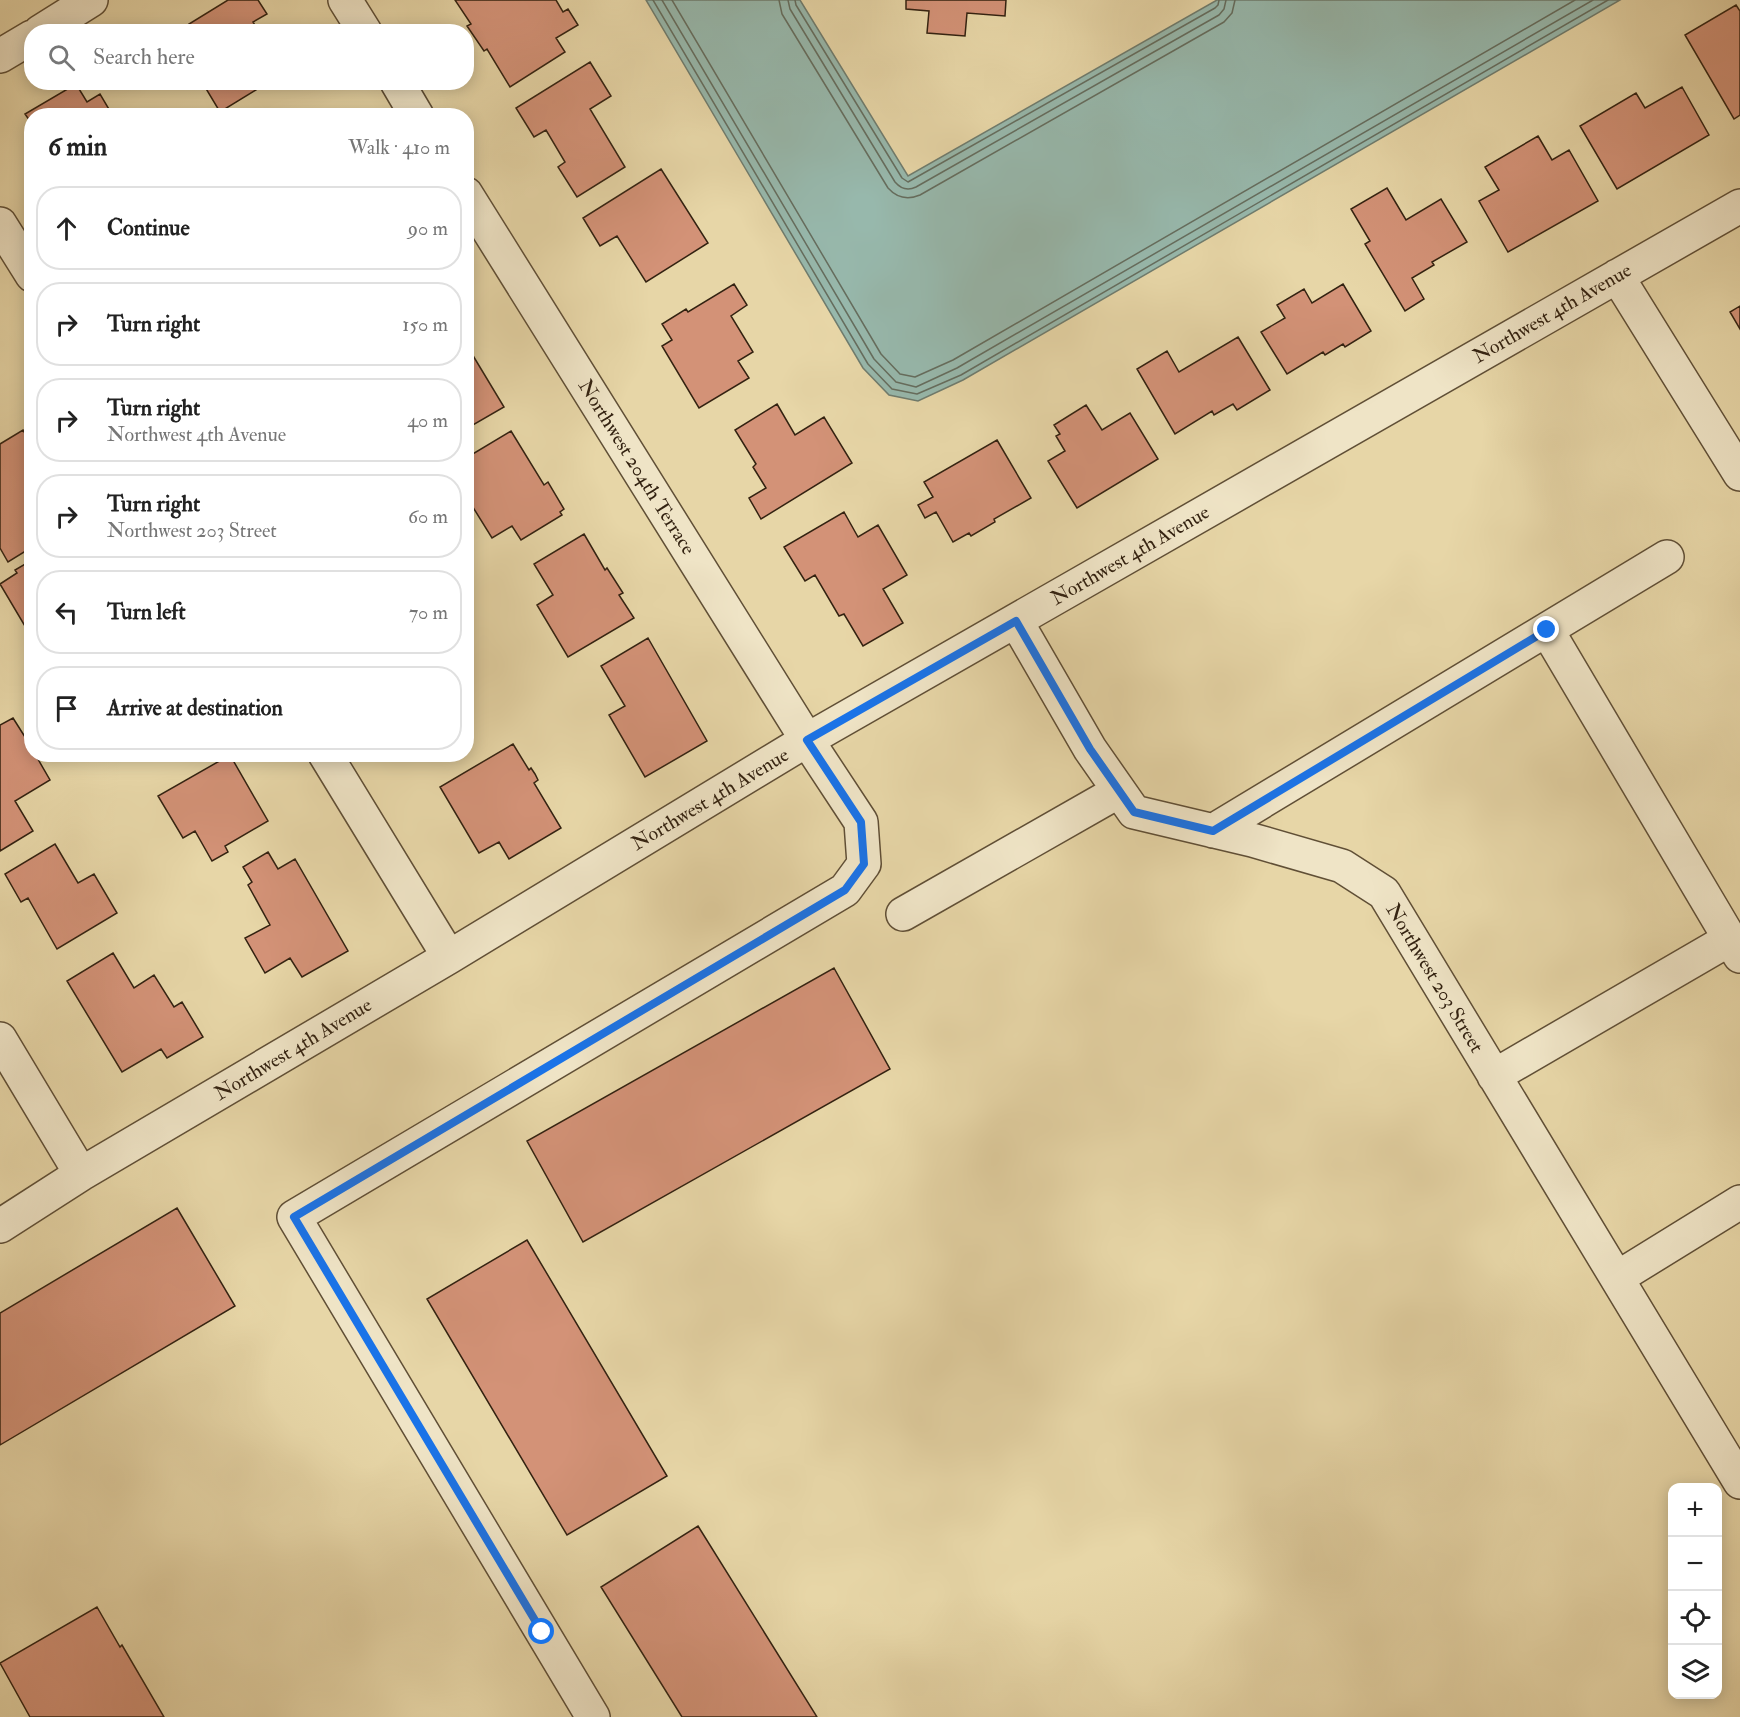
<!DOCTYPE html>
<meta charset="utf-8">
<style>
:root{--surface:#fff;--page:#f2f2f2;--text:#222;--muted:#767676;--line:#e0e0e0}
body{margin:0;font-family:"IM FELL Double Pica",serif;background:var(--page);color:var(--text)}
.controls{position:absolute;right:18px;bottom:18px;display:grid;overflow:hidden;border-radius:12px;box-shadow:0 3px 15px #0003}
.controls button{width:54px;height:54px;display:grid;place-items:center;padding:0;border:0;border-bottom:2px solid var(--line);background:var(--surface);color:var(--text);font:30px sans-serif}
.stop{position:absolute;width:18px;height:18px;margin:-14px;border:4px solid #1a73e8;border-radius:50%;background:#fff}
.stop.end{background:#1a73e8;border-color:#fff;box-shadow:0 2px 6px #0008}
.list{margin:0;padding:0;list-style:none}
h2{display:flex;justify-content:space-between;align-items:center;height:78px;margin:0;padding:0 24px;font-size:26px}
h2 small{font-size:20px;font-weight:400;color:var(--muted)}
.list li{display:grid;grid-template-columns:39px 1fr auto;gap:18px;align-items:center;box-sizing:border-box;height:84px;margin:0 12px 12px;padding:0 12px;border:2px solid var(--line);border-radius:24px}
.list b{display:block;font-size:22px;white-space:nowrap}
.list p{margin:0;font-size:20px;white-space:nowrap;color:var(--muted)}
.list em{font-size:20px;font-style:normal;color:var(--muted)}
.icon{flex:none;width:33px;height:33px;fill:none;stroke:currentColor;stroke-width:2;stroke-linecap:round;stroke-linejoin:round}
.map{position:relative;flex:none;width:1740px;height:1717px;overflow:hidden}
.search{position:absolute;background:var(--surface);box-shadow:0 3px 15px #0003;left:24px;top:24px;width:450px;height:66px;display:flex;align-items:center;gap:15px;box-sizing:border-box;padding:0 21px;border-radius:24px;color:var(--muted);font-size:22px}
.panel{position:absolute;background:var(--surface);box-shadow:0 3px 15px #0003;left:24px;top:108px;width:450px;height:654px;border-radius:24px}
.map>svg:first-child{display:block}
</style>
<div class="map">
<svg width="1740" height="1717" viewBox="0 0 1740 1717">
<rect width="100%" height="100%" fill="#e7d6a7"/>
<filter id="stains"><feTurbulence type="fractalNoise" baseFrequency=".00333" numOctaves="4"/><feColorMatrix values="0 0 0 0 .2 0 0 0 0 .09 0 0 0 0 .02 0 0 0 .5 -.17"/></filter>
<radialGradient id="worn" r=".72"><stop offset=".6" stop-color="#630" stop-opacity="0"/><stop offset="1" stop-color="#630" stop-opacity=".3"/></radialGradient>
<path fill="#97b8ac" stroke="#6f7c6e" stroke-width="1.5" d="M 646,0 L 800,0 L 908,176 L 1217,0 L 1620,0 L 963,380 L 918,401 L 889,395 L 863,368 Z"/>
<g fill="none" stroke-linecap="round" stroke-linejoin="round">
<path stroke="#656d5e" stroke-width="1.5" d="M 653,0 L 868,364 L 892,389 L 917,394 L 961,375 L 1608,0
M 662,0 L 874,359 L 896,382 L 916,387 L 957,368 L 1593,0
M 672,0 L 881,354 L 900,374 L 915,377 L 953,360 L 1575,0
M 779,0 L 782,14 L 888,188 C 897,198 908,200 920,195 L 1224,22 L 1232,13 L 1235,0
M 788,0 L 790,9 L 895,182 C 901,189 908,191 916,187 L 1219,15 L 1224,9 L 1226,0
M 795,0 L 796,5 L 902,178 L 908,182 L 1215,8 L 1218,5 L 1219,0"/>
</g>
<path fill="#d39277" stroke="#321" stroke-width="1.5" d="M 228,0 L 258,0 L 267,14 L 253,22 L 259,32 L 194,32 L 189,24 Z
M 455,0 L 556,0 L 563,12 L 568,9 L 578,25 L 556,38 L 565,52 L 510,87 L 487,49 L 484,51 L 467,26 L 471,24 Z
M 906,0 L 1006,0 L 1005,16 L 967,13 L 965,36 L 927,33 L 929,11 L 906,9 Z
M 1736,5 L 1740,11 L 1740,115 L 1734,119 L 1685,35 Z
M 590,62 L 611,96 L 590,109 L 625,167 L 577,197 L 558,167 L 565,162 L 546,130 L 534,137 L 516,108 Z
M 202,82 L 269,82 L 220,112 Z
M 76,84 L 87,102 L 100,94 L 113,116 L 32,116 L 32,124 L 25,114 Z
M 1682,87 L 1709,135 L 1617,189 L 1580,126 L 1636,93 L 1645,108 Z
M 1538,136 L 1552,160 L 1569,150 L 1598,201 L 1508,252 L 1479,201 L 1499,190 L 1485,167 Z
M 661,169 L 708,243 L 646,282 L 617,236 L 600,246 L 583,218 Z
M 1387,188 L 1406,220 L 1441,199 L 1467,242 L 1432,262 L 1434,265 L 1412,278 L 1424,299 L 1405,311 L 1365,244 L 1370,241 L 1351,209 Z
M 734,284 L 747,305 L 731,316 L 753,352 L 738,361 L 749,378 L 699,408 L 662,346 L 672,340 L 662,324 L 686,309 L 688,312 Z
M 1343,284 L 1371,331 L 1345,347 L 1343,344 L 1325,355 L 1323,352 L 1287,374 L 1261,332 L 1285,318 L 1277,305 L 1304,289 L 1312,303 Z
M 1740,306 L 1740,329 L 1730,312 Z
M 1238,337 L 1270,390 L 1237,410 L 1233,404 L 1214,415 L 1212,411 L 1175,434 L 1137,369 L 1167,351 L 1179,372 Z
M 466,344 L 504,407 L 466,429 Z
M 777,404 L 795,435 L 824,417 L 852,463 L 761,519 L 749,498 L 766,488 L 753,467 L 756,464 L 735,430 Z
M 1086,405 L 1102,430 L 1130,413 L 1158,459 L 1077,508 L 1048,461 L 1065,451 L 1056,436 L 1060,434 L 1054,425 Z
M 23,430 L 32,445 L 32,539 L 25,543 L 29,549 L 8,562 L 0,548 L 0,444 Z
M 511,431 L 544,485 L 548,482 L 564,509 L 560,512 L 562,515 L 521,540 L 512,526 L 492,538 L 466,496 L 466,458 Z
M 997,440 L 1031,498 L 994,519 L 995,522 L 971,536 L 969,533 L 953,542 L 936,512 L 925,518 L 918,505 L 933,497 L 924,482 Z
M 844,512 L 858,537 L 878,525 L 907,575 L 883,589 L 903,623 L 863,646 L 844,614 L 839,616 L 815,575 L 805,581 L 784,547 Z
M 584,534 L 605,570 L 607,568 L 623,593 L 619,595 L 634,618 L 568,657 L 537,605 L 553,595 L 534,564 Z
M 32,560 L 32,638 L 0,584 L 17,573 L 15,570 Z
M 648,638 L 707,741 L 645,777 L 609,715 L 625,706 L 601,666 Z
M 13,718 L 32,748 L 32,754 L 35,754 L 50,780 L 15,801 L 33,831 L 0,851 L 0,725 Z
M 513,744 L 529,770 L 531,768 L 535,774 L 538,780 L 534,783 L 561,828 L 509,859 L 499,842 L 479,853 L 440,787 Z
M 230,755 L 268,821 L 225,846 L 228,852 L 212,861 L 195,831 L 183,838 L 158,796 Z
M 55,844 L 78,883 L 94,874 L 117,913 L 57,949 L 28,898 L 21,902 L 5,874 Z
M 268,852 L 278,869 L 295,859 L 348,951 L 302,977 L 290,958 L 265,973 L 245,938 L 270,925 L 248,885 L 252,882 L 243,867 Z
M 113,953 L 134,988 L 154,975 L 174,1007 L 182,1002 L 203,1037 L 167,1058 L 161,1049 L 122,1072 L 67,981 Z
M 834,968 L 890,1069 L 583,1242 L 527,1141 Z
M 177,1208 L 235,1306 L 0,1445 L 0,1313 Z
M 527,1240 L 667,1476 L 567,1535 L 427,1299 Z
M 698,1526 L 817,1717 L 682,1717 L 601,1587 Z
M 97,1607 L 120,1647 L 122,1645 L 164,1717 L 30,1717 L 0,1663 Z"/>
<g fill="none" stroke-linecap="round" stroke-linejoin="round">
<g stroke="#604f36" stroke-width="36">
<path id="minor" d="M 345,0 L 365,32
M 40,32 L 91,0
M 0,56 L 32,37
M 397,82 L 417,116
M 466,194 L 807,740 L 861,822 L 864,864 L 845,890 L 294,1217 L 593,1717
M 0,224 L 32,275
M 1617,276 L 1740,474
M 1016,621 L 1090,749 L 1134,812 L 1252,840 L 1342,866 L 1384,893 L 1740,1482
M 1547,630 L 1740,956
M 325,754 L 449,957
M 1213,831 L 1667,557
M 903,914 L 1119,791
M 0,1039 L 81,1174
M 1494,1076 L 1730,939
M 0,1226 L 81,1174 L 449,957 L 807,740 L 1740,206
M 1617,1278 L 1740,1202"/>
</g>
<use href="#minor" stroke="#efe4c6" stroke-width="33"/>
</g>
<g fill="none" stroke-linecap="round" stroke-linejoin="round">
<path stroke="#1a73e8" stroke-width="8" d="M 542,1632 L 294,1217 L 845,890 L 864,864 L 861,822 L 807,740 L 1016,621 L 1090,749 L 1134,812 L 1213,831 L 1547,630"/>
</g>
<g text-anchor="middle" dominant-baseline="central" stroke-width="5" stroke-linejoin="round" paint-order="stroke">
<g font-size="20" fill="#321" stroke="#efe4c6">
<text transform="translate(1552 313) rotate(-30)">Northwest 4th Avenue</text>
<text transform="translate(637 467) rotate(58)">Northwest 204th Terrace</text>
<text transform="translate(1130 555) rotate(-30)">Northwest 4th Avenue</text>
<text transform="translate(710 799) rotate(-31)">Northwest 4th Avenue</text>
<text transform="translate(1435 978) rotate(59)">Northwest 203 Street</text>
<text transform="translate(293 1049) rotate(-31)">Northwest 4th Avenue</text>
</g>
</g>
<rect width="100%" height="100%" filter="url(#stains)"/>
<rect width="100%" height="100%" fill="url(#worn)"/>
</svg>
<div class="controls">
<button>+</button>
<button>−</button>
<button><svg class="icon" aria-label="locate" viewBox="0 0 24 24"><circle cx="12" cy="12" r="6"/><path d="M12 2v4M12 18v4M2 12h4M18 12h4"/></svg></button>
<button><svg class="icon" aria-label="layers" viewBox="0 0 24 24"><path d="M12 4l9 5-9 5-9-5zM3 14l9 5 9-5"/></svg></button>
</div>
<div class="stop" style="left:542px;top:1632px"></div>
<div class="stop end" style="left:1547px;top:630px"></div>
<div class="search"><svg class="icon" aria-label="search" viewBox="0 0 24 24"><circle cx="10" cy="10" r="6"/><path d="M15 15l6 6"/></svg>Search here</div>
<section class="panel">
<h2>6 min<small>Walk · 410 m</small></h2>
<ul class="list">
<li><svg class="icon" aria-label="ahead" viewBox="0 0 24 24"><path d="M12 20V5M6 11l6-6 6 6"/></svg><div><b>Continue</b></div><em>90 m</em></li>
<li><svg class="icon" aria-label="right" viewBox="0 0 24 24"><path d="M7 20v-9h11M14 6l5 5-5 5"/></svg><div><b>Turn right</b></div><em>150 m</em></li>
<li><svg class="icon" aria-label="right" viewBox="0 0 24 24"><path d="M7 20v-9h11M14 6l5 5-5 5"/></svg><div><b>Turn right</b><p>Northwest 4th Avenue</p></div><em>40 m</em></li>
<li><svg class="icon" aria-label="right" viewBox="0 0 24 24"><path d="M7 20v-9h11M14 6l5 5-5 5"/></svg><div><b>Turn right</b><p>Northwest 203 Street</p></div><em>60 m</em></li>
<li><svg class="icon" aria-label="left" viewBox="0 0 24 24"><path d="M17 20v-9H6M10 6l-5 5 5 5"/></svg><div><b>Turn left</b></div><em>70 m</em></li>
<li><svg class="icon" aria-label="arrive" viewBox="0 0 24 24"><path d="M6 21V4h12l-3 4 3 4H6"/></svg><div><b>Arrive at destination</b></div></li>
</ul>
</section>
</div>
